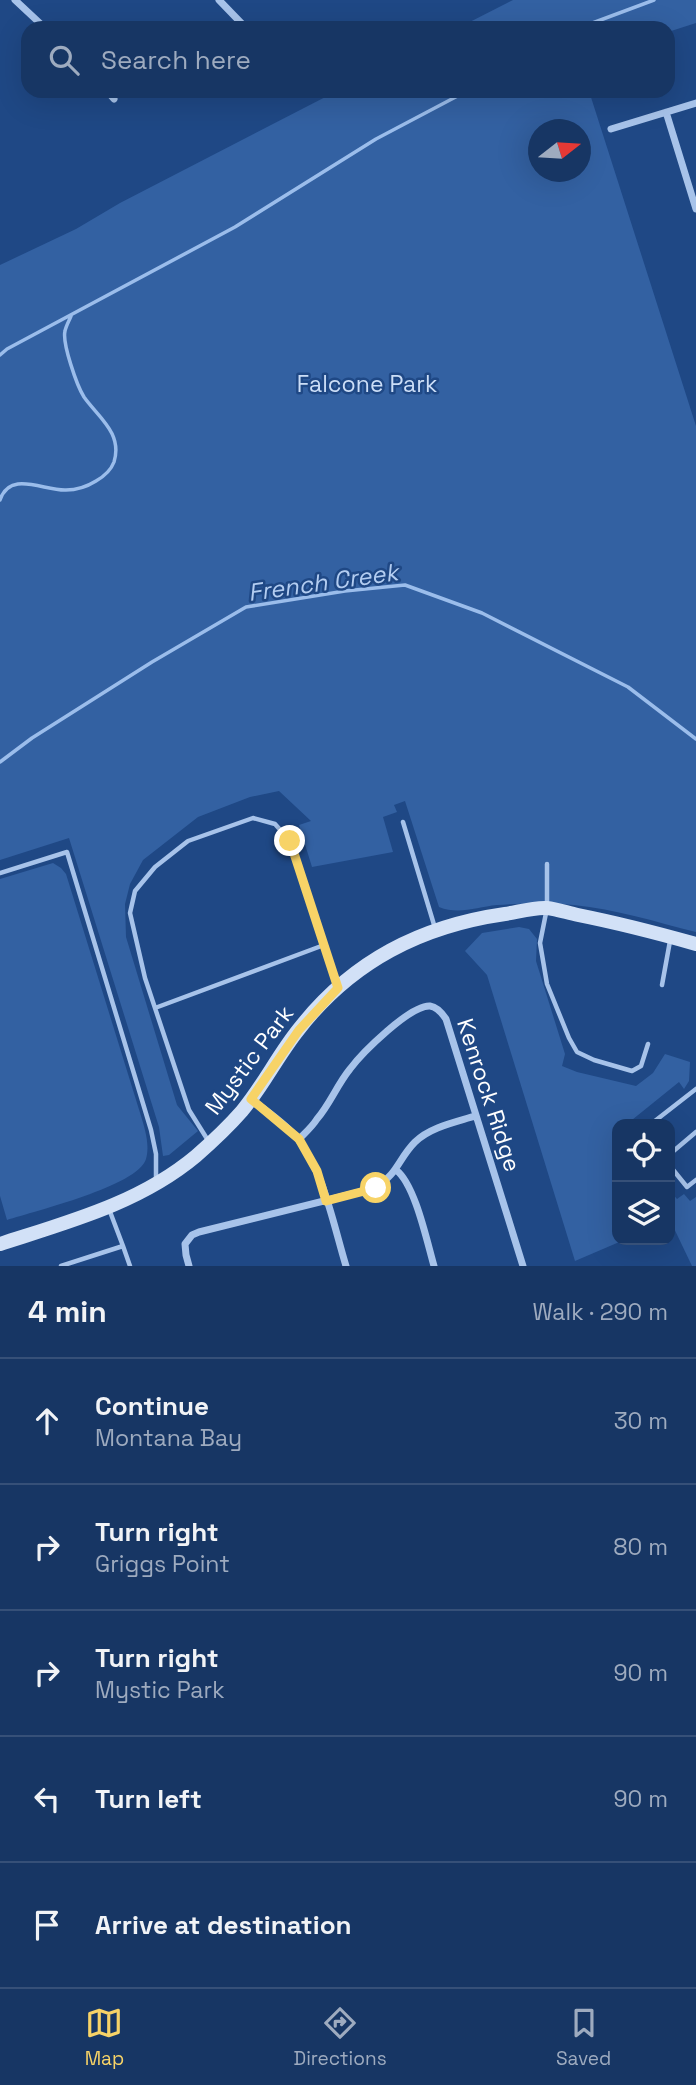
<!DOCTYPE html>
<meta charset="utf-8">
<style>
:root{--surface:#173664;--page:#24416d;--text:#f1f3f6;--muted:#9eabbf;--line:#365078;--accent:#f7d367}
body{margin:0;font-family:"Space Grotesk",sans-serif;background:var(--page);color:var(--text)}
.controls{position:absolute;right:21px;bottom:21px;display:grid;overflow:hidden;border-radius:14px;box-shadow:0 7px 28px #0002}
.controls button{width:63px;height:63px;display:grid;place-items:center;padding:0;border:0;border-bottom:2px solid var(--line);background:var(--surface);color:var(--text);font:35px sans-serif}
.compass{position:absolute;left:528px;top:119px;width:63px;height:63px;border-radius:50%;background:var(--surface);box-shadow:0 7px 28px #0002;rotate:73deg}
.stop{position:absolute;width:21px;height:21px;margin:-16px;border:5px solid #f7d367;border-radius:50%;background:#fff}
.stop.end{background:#f7d367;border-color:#fff;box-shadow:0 2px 7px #0008}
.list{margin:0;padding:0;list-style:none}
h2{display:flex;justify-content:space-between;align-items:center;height:91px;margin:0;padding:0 28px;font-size:30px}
h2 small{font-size:23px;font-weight:400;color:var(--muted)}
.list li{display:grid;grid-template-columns:46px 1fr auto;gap:21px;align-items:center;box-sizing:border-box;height:126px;padding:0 28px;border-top:2px solid var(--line)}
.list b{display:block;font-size:26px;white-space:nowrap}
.list p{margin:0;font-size:23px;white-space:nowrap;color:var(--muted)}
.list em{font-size:23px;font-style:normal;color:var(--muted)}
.icon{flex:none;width:38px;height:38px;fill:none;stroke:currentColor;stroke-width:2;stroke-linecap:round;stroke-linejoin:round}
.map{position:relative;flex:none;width:696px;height:1266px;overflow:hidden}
.search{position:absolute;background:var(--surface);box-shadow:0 7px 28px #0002;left:21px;right:21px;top:21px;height:77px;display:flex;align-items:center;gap:18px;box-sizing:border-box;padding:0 24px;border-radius:21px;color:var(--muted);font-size:26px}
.sheet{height:721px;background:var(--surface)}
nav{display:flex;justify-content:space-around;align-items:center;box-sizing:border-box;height:98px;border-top:2px solid var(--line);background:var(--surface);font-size:19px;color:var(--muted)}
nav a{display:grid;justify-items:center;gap:4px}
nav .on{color:var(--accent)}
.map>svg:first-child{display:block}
</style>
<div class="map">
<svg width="696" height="1266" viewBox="0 0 696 1266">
<rect width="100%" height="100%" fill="#1f4885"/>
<path fill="#3361a2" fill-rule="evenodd" d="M 513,0 L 696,0 L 696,23 L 668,32 L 668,28 L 458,28 Z
M 337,91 L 589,91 L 696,426 L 696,932 C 656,922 615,909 574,905 C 549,903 523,903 497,905 C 477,907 459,915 439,907 L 405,801 L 394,805 L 397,812 L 383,817 L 393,852 L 312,867 L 299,825 L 311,821 L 279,791 L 250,797 L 198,817 L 143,860 L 130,884 L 125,904 L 126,937 L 177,1105 L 198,1131 L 169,1155 L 163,1156 L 159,1127 L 69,838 L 0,860 L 0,265 L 76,229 L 120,203 ZM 538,130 L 580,130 L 580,172 L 538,172 Z
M 53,863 L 61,868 L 66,874 L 141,1116 C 145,1129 150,1145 146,1159 C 138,1186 35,1211 7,1220 L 0,1196 L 0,879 Z
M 519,927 L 529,929 L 537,939 L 536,961 L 565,1054 L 562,1066 L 577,1072 L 636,1086 L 653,1073 L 665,1054 L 690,1062 L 689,1081 L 684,1089 L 679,1082 L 627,1124 L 617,1124 L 617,1240 L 624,1240 L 575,1261 L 487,975 L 465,951 L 482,933 Z
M 670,1191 L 677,1199 L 684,1194 L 690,1201 L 696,1197 L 696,1266 L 692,1266 L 670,1220 Z"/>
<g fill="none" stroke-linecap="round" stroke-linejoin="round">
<path stroke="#9bbdeb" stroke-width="3.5" d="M 579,28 L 654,0
M 0,355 L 7,349 L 235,227 L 376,139 L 467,91
M 0,500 C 10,470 44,491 66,490 C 76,490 88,486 96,481 C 103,477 111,470 114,462 C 123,433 98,417 84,397 C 77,386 62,343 65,331 C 66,326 69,321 71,316
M 0,762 L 32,738 L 152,662 L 246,607 L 345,591 L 405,585 L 482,613 L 628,687 L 696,739"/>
<path stroke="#a7c3ea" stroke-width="4.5" d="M 403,822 L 435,928
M 547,864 L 547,908 L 540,943 L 547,984 L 569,1038 L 577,1052 L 594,1060 L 632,1071 L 641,1066 L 648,1044
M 0,873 L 67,852 L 151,1130 L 156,1154 L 156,1181
M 662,985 L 670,941
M 155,1008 L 324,945
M 651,1124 L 696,1089
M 209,1142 L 189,1110 L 145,978 L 130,913 L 135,891 L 155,867 L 188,841 L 253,818 L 275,824 L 290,841 L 336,983
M 670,1154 L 696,1132
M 670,1166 L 687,1187 L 696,1180
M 123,1246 L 130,1266
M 61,1266 L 123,1246 L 109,1209"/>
<path stroke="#a7c3ea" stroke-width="7" d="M 15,0 L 45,28
M 219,0 L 246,28
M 107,91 L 114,99
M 666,112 L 696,209
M 611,129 L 696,103
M 251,1099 C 266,1111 285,1123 297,1138 C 323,1169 334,1227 346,1266
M 299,1139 C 305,1133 312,1127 317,1119 C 330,1104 337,1085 350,1069 C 362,1053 410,1005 430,1006 C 437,1007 442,1013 446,1019 L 523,1266
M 396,1170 C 415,1184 427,1242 434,1266
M 189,1266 L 186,1255 L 185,1244 L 192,1235 L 199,1232 L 376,1188 C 398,1173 399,1158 415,1142 C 430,1127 456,1122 475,1116"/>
<path stroke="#d2e1f7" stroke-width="14" d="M 0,1244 C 68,1222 140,1203 196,1156 C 212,1142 228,1127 242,1111 C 263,1086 278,1055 299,1029 C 352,961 421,926 505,914 C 518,912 534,907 547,908 C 557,909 568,913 578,915 C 618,923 657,933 696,944"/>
</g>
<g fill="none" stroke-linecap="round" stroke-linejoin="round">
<path stroke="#f7d367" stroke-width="9" d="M 290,841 L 338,988 L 299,1030 L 251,1099 L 299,1139 L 317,1171 L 326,1201 L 376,1188"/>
</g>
<g text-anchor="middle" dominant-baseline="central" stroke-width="5" stroke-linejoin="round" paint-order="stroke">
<g font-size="23" fill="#ccdef7" stroke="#1f4885">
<text x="367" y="384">Falcone Park</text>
</g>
<g font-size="23" fill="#fff" stroke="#1f4885">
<text transform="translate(249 1060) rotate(-53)">Mystic Park</text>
<text transform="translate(489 1095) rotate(72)">Kenrock Ridge</text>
</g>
<g font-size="24" font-style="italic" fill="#b3cdf1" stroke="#1f4885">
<text transform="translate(323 582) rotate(-8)">French Creek</text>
</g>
</g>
</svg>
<div class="controls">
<button><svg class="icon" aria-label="locate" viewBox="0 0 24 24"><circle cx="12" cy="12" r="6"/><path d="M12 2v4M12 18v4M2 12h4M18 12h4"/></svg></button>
<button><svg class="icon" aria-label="layers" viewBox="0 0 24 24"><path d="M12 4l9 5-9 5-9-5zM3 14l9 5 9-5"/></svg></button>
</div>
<svg class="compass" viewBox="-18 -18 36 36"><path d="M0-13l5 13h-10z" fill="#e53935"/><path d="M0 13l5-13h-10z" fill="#9eabbf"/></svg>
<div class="stop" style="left:376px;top:1188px"></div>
<div class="stop end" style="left:290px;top:841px"></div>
<div class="search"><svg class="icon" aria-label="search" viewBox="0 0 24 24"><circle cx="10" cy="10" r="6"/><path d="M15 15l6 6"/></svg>Search here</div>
</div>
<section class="sheet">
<h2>4 min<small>Walk · 290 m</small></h2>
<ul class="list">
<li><svg class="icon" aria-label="ahead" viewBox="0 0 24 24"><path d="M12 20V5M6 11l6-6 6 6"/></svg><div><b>Continue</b><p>Montana Bay</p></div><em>30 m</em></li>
<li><svg class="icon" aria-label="right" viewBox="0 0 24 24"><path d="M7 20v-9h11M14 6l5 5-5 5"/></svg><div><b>Turn right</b><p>Griggs Point</p></div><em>80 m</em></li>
<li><svg class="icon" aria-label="right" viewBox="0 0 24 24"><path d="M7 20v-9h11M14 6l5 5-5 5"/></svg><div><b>Turn right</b><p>Mystic Park</p></div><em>90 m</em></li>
<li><svg class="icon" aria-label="left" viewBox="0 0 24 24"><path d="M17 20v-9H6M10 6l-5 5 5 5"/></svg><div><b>Turn left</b></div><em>90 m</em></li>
<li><svg class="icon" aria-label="arrive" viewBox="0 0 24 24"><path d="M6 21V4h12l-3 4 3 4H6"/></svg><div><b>Arrive at destination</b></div></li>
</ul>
</section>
<nav>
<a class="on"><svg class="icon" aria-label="map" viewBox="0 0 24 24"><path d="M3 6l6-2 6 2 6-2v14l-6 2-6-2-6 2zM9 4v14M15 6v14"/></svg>Map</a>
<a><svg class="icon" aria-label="directions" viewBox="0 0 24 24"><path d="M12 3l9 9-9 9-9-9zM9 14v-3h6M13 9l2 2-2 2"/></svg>Directions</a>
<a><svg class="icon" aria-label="saved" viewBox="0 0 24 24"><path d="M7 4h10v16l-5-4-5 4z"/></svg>Saved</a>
</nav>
